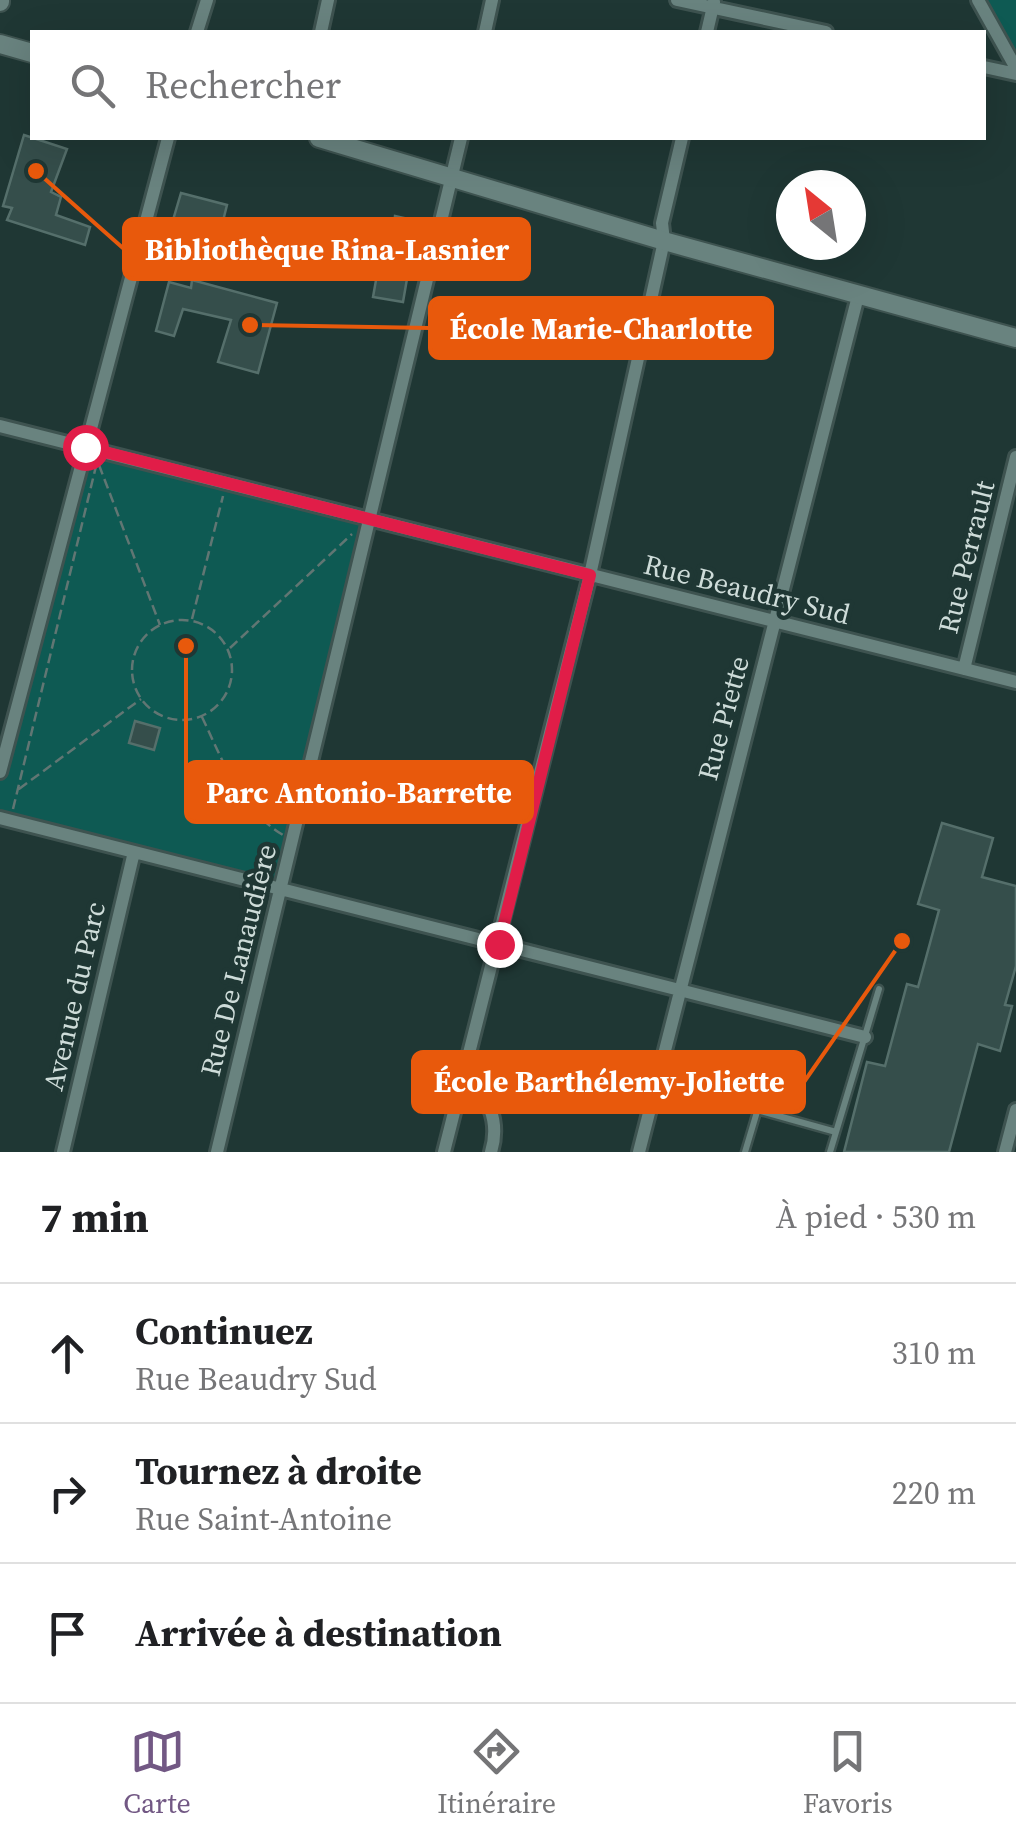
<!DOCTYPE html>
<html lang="fr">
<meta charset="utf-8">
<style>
:root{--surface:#fff;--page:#f2f2f2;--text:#202124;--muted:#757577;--line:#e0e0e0;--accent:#725884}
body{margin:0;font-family:"Source Serif 4",serif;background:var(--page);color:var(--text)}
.compass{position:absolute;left:776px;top:170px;width:90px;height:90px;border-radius:50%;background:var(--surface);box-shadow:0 10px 40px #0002;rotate:330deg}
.stop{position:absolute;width:30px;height:30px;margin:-22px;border:8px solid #e11d48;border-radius:50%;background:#fff}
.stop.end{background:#e11d48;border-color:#fff;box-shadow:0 2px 10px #0008}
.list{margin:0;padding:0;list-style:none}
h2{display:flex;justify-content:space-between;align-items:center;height:130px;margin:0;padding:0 40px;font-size:42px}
h2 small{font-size:32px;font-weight:400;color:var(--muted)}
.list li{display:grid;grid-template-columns:65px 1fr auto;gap:30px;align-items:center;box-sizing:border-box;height:140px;padding:0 40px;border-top:2px solid var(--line)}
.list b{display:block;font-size:38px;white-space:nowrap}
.list p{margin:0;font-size:32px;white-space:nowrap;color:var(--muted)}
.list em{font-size:32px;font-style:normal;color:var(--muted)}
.icon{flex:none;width:55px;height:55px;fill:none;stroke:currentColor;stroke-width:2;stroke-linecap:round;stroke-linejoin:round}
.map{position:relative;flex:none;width:1016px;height:1152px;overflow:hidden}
.search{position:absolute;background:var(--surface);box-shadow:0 10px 40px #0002;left:30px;right:30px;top:30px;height:110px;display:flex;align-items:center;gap:25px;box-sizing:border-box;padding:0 35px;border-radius:0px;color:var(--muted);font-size:38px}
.sheet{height:550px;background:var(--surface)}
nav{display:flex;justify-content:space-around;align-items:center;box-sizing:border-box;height:140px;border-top:2px solid var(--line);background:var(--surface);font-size:28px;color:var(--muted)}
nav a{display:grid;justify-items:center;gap:5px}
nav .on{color:var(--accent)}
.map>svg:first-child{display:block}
</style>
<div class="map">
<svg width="1016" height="1152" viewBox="0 0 1016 1152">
<rect width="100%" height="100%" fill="#1f3734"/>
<path fill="#0e5a53" d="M 978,0 L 1016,0 L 1016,68 Z
M 85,447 L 368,519 L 281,890 L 0,818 L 0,772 Z"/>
<path fill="#354e4b" stroke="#556f6b" stroke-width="2.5" d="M 24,135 L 67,149 L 51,192 L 61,197 L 56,215 L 90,227 L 85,245 L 7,220 L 12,208 L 3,206 Z
M 181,193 L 227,205 L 216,249 L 168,237 Z
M 395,216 L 417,221 L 403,302 L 373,297 L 383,241 L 392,242 Z
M 192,280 L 277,303 L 258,373 L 218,362 L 231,320 L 183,309 L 174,336 L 156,331 L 169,282 L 191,288 Z
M 135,721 L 160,728 L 154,750 L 129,743 Z
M 942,823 L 993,838 L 982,877 L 1016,886 L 1016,966 L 1005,1005 L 1012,1006 L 1000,1051 L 978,1044 L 949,1152 L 844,1152 L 867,1062 L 885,1066 L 907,984 L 918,987 L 939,910 L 918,904 Z"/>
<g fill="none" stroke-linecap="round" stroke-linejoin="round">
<g stroke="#3e5350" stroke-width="11">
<path id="lane" d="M 757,1110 L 836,1132
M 745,1152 L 768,1075
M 830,1152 L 879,989"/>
</g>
<g stroke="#3e5350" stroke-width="18">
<path id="street" d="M 677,0 L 826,32
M 978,0 L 1016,68
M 197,32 L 207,0
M 321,32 L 328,0
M 485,32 L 492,0
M 707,32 L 714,2
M 984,67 L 1016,74
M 0,426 L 1016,682
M 964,669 L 1016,457
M 0,772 L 168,138
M 0,818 L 865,1037
M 466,1072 C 487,1097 501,1119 491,1152
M 63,1152 L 134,852
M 217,1152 L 461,138
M 444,1152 L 590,575 L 664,241 L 662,223 L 682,138
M 639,1152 L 858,296
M 1005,1152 L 1016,1110"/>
</g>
<g stroke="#3e5350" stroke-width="22">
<path id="secondary" d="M 0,2 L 0,0
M 0,44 L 32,53
M 319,138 L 664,241 L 1016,338"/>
</g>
<path stroke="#617673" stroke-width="2.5" stroke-dasharray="10 5" stroke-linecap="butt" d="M 99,465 L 160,625
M 192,619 L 223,496
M132 670a50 50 0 1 1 100 0a50 50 0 1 1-100 0Z
M 230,648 L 352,534
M 202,717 C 223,761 240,809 283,835
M 19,789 L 141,699
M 13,809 L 97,462"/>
<use href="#lane" stroke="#69837f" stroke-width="6"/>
<use href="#street" stroke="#69837f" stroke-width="12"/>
<use href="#secondary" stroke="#69837f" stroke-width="18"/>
</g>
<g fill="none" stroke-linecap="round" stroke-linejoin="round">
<path stroke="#e11d48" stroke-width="12" d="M 85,447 L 590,575 L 499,944"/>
</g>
<g text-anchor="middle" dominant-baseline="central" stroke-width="9" stroke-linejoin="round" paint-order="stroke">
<g font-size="28" fill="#cedcd9" stroke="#1f3734">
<text transform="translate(966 557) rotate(-76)">Rue Perrault</text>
<text transform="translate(747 589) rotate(14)">Rue Beaudry Sud</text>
<text transform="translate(723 718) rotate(-75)">Rue Piette</text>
<text transform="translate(238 960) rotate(-76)">Rue De Lanaudière</text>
<text transform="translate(74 996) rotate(-77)">Avenue du Parc</text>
</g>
</g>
<path fill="none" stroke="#e8590c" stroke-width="4" d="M36 171L124 249M250 325L430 328M186 646L186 792M902 941L804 1082"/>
<g fill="#e8590c" stroke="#1f3734" stroke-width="4">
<circle cx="36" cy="171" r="10"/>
<circle cx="250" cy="325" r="10"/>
<circle cx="186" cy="646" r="10"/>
<circle cx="902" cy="941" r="10"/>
</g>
<g fill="#e8590c" stroke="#e8590c" stroke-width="4">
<rect x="124" y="219" width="405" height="60" rx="10"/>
<rect x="430" y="298" width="342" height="60" rx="10"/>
<rect x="186" y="762" width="346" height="60" rx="10"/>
<rect x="413" y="1052" width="391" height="60" rx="10"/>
</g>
<g font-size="30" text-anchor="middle" font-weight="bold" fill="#fff">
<text x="327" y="260">Bibliothèque Rina-Lasnier</text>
<text x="601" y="339">École Marie-Charlotte</text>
<text x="359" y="803">Parc Antonio-Barrette</text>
<text x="609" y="1092">École Barthélemy-Joliette</text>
</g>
</svg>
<svg class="compass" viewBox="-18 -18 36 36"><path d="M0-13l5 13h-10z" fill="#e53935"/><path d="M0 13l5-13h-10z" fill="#757577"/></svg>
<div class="stop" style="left:85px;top:447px"></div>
<div class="stop end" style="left:499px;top:944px"></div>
<div class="search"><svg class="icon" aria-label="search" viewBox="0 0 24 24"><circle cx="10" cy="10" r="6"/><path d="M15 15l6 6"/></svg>Rechercher</div>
</div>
<section class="sheet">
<h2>7 min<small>À pied · 530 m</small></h2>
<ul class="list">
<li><svg class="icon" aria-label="ahead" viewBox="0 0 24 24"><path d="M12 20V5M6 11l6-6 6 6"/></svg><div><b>Continuez</b><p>Rue Beaudry Sud</p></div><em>310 m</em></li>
<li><svg class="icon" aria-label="right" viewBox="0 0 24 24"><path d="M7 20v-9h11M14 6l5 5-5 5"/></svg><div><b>Tournez à droite</b><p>Rue Saint-Antoine</p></div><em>220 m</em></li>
<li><svg class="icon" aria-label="arrive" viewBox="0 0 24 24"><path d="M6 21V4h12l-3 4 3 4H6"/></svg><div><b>Arrivée à destination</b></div></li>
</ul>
</section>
<nav>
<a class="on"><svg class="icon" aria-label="map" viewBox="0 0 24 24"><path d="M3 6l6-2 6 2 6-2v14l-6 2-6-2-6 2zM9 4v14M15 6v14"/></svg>Carte</a>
<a><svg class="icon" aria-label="directions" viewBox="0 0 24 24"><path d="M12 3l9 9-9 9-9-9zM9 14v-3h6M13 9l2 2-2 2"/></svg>Itinéraire</a>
<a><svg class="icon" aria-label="saved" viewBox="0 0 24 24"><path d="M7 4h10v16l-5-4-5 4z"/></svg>Favoris</a>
</nav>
